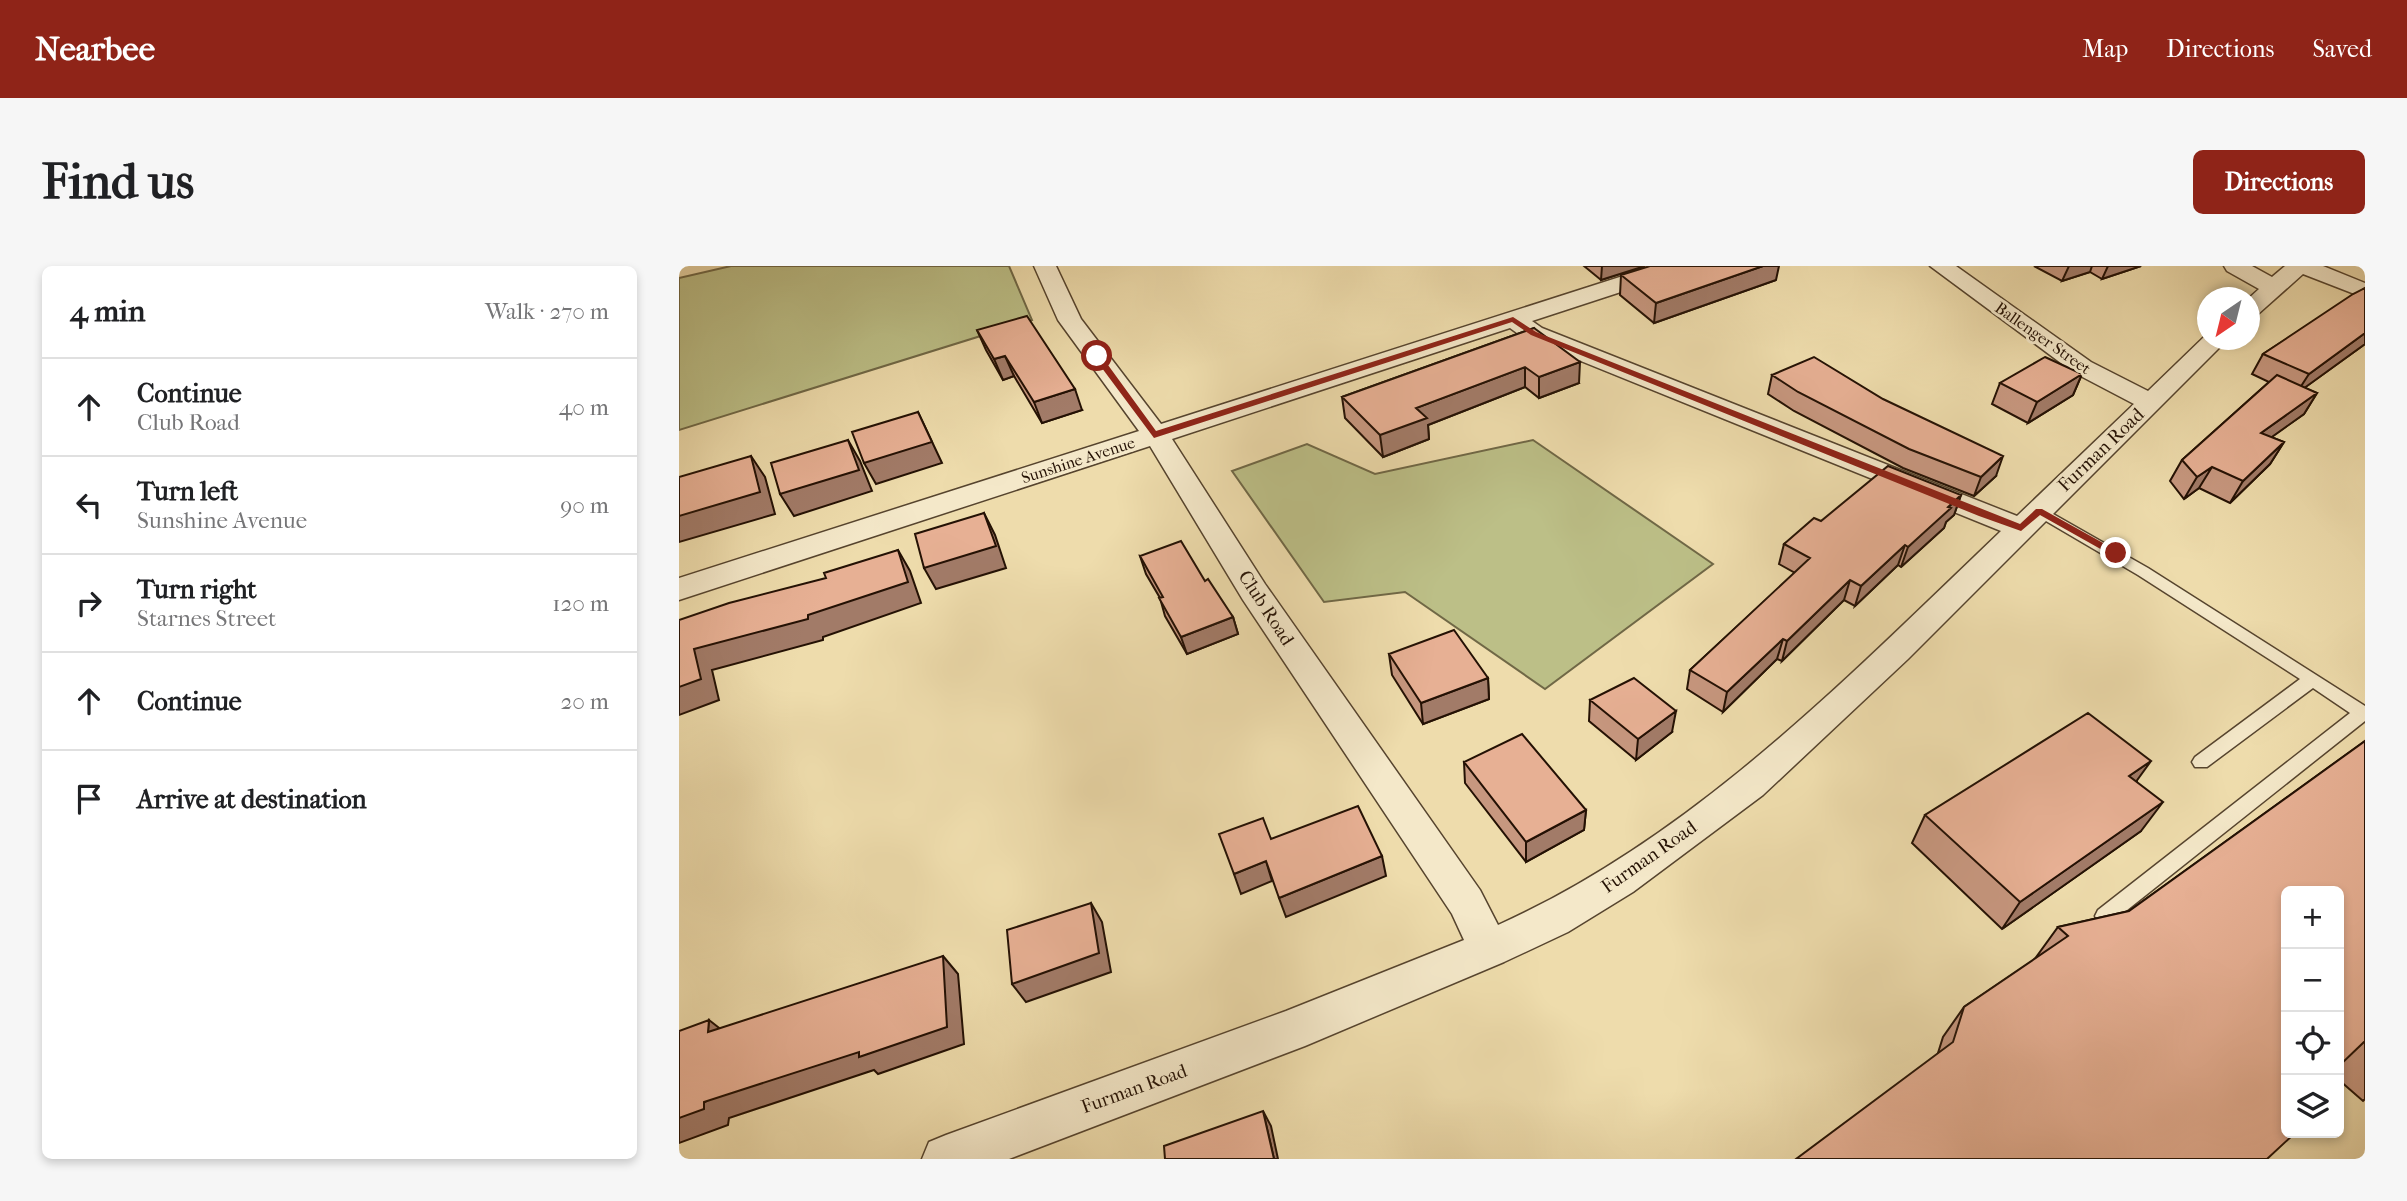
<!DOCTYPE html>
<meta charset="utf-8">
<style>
:root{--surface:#fff;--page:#f6f6f6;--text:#202124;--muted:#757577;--line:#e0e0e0;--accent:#8f2418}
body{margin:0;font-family:"IM FELL French Canon",serif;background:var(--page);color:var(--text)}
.controls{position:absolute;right:21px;bottom:21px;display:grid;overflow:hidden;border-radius:10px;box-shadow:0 4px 10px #0003}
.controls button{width:63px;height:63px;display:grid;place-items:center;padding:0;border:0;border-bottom:2px solid var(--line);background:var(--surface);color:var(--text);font:35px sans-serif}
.compass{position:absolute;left:1518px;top:21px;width:63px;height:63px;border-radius:50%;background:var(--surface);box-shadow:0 4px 10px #0003;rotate:215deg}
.stop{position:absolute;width:21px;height:21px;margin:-16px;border:5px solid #8f2418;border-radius:50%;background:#fff}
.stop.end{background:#8f2418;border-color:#fff;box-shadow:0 2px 7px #0008}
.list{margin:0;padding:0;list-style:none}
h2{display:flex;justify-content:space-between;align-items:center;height:91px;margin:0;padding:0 28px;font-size:30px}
h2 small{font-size:23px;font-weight:400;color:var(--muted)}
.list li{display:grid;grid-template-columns:46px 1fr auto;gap:21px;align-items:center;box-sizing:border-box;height:98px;padding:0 28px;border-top:2px solid var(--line)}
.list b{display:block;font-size:26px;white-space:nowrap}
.list p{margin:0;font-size:23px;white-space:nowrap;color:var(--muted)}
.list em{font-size:23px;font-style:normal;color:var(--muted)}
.icon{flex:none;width:38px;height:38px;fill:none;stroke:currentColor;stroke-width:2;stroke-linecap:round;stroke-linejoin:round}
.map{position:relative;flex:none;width:1686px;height:893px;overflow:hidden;border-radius:10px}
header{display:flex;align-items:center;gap:42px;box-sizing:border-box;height:98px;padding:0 35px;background:var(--accent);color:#fff}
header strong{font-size:33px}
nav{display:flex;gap:38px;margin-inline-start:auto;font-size:24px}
.intro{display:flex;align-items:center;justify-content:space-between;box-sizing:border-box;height:168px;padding:0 42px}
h1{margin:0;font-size:49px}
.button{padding:18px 32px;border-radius:10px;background:var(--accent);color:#fff;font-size:24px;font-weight:700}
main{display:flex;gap:42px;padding:0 42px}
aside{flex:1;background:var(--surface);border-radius:10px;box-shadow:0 4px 10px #0003}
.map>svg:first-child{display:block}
</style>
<header>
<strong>Nearbee</strong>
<nav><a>Map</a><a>Directions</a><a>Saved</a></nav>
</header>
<div class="intro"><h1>Find us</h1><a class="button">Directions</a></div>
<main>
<aside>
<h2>4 min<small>Walk · 270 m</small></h2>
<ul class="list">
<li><svg class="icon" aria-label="ahead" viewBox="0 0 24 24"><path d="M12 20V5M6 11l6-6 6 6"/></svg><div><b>Continue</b><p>Club Road</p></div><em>40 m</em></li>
<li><svg class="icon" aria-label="left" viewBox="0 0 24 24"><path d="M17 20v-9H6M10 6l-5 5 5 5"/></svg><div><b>Turn left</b><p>Sunshine Avenue</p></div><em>90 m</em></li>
<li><svg class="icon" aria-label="right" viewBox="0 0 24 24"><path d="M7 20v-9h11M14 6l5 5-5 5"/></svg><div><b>Turn right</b><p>Starnes Street</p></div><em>120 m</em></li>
<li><svg class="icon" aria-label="ahead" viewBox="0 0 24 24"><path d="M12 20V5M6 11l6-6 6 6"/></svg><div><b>Continue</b></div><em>20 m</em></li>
<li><svg class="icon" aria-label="arrive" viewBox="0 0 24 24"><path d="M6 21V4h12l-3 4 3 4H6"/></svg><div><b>Arrive at destination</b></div></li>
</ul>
</aside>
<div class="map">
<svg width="1686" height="893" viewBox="0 0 1686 893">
<rect width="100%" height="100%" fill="#eedcac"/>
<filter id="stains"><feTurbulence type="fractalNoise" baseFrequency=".00286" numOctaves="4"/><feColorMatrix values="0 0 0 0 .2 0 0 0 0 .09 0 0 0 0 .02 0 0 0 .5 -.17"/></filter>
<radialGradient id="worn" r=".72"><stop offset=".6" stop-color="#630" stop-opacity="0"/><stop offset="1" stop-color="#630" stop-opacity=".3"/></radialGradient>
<path fill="#bcbf87" stroke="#706846" stroke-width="2" d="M 52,0 L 330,0 L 353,54 L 0,164 L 0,12 Z
M 854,174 L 1034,298 L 866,423 L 726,326 L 645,336 L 553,205 L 628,178 L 696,208 Z"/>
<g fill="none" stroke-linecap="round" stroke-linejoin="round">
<g stroke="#56442e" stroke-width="3">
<path id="service" d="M 1360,240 L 1469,302 L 1686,440 L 1686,455 L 1433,656 L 1426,659 L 1419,656 L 1416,650 L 1419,644 L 1671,447 L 1634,422 L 1528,501 L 1516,501 L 1513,496 L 1516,491 L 1621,413 L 1459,309 L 1355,248 L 1353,245 L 1355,242 Z"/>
</g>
<g stroke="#56442e" stroke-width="3">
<path id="minor" d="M 355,0 L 377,0 L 402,53 L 482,158 L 975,0 L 1009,0 L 1006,5 L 853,55 L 863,62 L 1338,250 L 1455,138 L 1394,106 L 1251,0 L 1277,0 L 1412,96 L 1469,125 L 1527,69 L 1528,74 L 1548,74 L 1229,393 L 1084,529 L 954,626 L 889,666 L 825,696 L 626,780 L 330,893 L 243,893 L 250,876 L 267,869 L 607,745 L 785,674 L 773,648 L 564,334 L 471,180 L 0,334 L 0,312 L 460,165 L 379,54 ZM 831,62 L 845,72 L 1322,265 C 1169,411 1015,571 819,659 L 801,624 L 586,318 L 493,173 Z
M 1545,0 L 1573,0 L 1593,11 L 1606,0 L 1644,0 L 1686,17 L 1686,32 L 1624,8 L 1578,49 L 1570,51 L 1570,32 L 1580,23 L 1548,5 Z"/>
</g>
<use href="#service" fill="#f4e8c9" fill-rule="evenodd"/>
<use href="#minor" fill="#f4e8c9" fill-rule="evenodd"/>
</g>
<path fill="#c7977f" stroke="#241104" stroke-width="2" d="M 905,0 L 966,0 L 922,14 Z
M 1355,0 L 1462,0 L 1423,13 L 1411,6 L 1383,15 Z
M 942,9 L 1097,14 L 975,57 L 941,29 Z
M 1686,22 L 1686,78 L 1625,122 L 1638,127 L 1625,148 L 1592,171 L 1605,176 L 1591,198 L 1551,237 L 1520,222 L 1505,233 L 1491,215 L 1503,194 L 1590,116 L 1573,108 L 1584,88 Z
M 855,62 L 900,117 L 860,132 L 846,121 L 749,159 L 750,173 L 704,191 L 666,152 L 663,131 Z
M 298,64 L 403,144 L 363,157 L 335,110 L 324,114 L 307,84 Z
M 1403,108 L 1394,129 L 1349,157 L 1313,138 L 1321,117 Z
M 1093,109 L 1317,210 L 1295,230 L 1224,202 L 1115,145 L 1089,128 Z
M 1282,229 L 1275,249 L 1267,256 L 1265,262 L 1222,301 L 1219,299 L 1176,340 L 1165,334 L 1103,395 L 1098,393 L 1044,446 L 1008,423 L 1011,404 L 1116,307 L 1100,298 L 1105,278 L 1142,255 Z
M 461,290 L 526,315 L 554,351 L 559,368 L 508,388 L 486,350 L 481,332 L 467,308 Z
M 710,388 L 809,412 L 810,433 L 744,458 L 713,409 Z
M 911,434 L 993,466 L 957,494 L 910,455 Z
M 1686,475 L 1686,833 L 1684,835 L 1660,814 L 1660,625 L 1259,787 L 1264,771 L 1285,741 L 1355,694 L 1379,661 L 1450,645 Z
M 785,496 L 907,544 L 905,564 L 847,596 L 786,517 Z
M 1458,516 L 1462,565 L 1323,663 L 1233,577 L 1246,549 Z"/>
<path fill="#a27b68" stroke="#241104" stroke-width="2" d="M 923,0 L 966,0 L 922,14 Z
M 1084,0 L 1100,0 L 1097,14 L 975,57 L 977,37 Z
M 1390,0 L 1413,0 L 1411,6 L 1383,15 Z
M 1429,0 L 1462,0 L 1423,13 Z
M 1686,67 L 1686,78 L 1617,128 L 1630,108 Z
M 326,90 L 335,110 L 324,114 L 315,93 Z
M 901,96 L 900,117 L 860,132 L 860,111 Z
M 846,101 L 846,121 L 749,159 L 750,173 L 704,191 L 701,169 L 737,142 Z
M 1403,108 L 1394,129 L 1349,157 L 1358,136 Z
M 396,123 L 403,144 L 363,157 L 355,136 Z
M 1638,127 L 1625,148 L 1569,188 L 1582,167 Z
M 239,146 L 263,197 L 197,218 L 185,197 Z
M 169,174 L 181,195 L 193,225 L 115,250 L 101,228 Z
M 1605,176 L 1591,198 L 1551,237 L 1564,215 Z
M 72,190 L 86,211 L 96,248 L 0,276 L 0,250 Z
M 1324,190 L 1317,210 L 1295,230 L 1302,211 Z
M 1533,201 L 1520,222 L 1505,233 L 1518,211 Z
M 1282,229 L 1275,249 L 1267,256 L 1265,262 L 1222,301 L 1229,281 Z
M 305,247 L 316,269 L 327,302 L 257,323 L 245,302 Z
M 1226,279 L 1219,299 L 1176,340 L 1182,320 Z
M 219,284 L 231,305 L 242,337 L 144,371 L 144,374 L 33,404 L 40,434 L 0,449 L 0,421 L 15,383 Z
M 1171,314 L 1165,334 L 1103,395 L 1108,375 Z
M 554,351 L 559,368 L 508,388 L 502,371 Z
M 1104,373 L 1098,393 L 1044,446 L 1048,426 Z
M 809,412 L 810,433 L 744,458 L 742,437 Z
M 997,445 L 993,466 L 957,494 L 959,473 Z
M 1472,495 L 1451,524 L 1450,510 Z
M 1484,536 L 1462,565 L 1323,663 L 1341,636 Z
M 907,544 L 905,564 L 847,596 L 847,576 Z
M 703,590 L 707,610 L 607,651 L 600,632 Z
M 587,595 L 593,615 L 562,628 L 555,608 Z
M 412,637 L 423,656 L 432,706 L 347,736 L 333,718 Z
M 264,690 L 279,708 L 285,778 L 199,808 L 195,804 L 50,852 L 49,859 L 0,877 L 0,852 Z
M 30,754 L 53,772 L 29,766 Z
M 584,845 L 592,860 L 599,893 L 595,893 Z"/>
<path fill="#e7b094" stroke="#241104" stroke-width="2" d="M 971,0 L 1084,0 L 977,37 L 942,9 Z
M 1686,22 L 1686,67 L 1630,108 L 1584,88 L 1674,28 Z
M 348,50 L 396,123 L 355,136 L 326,90 L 315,93 L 298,64 Z
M 855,62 L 901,96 L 860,111 L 846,101 L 737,142 L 748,152 L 701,169 L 663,131 Z
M 1135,91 L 1204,133 L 1324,190 L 1302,211 L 1230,183 L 1119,126 L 1093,109 Z
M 1366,91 L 1403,108 L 1358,136 L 1321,117 Z
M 1598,109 L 1638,127 L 1582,167 L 1605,176 L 1564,215 L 1533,201 L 1518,211 L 1503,194 Z
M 239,146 L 253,176 L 185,197 L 173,166 Z
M 169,174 L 180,204 L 101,228 L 92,197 Z
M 72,190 L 81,226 L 0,250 L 0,211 Z
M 1209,200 L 1282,229 L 1269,241 L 1272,242 L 1229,281 L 1226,279 L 1182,320 L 1171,314 L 1108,375 L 1104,373 L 1048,426 L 1011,404 L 1131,292 L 1105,278 L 1135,252 L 1142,255 Z
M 305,247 L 317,280 L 245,302 L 236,268 Z
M 502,275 L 526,315 L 529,313 L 554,351 L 502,371 L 480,332 L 484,331 L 461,290 Z
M 219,284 L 229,316 L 129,349 L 129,353 L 15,383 L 22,413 L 0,421 L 0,354 L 50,337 L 147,312 L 145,307 Z
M 775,364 L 809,412 L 742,437 L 710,388 Z
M 955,412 L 997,445 L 959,473 L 911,434 Z
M 1409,447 L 1472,495 L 1450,510 L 1484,536 L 1341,636 L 1246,549 Z
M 843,468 L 907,544 L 847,576 L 785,496 Z
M 1686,475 L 1686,775 L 1660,800 L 1660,625 L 1607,625 L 1607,867 L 1616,867 L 1588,893 L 1117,893 L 1274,776 L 1285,741 L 1389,670 L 1379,661 L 1450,645 Z
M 679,540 L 703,590 L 600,632 L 587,595 L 555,608 L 540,568 L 584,552 L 592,573 Z
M 412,637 L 420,687 L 333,718 L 328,664 Z
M 264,690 L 268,761 L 180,791 L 180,786 L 25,836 L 25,843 L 0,852 L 0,765 L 30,754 L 29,766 Z
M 584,845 L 595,893 L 486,893 L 485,880 Z"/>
<path fill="#8f2418" d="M 834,51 L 857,66 L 1341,258 L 1357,243 L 1363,243 L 1442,287 L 1434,290 L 1361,249 L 1342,265 L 1300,250 L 852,69 L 833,56 L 475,172 L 414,90 L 421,88 L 477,165 Z"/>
<g text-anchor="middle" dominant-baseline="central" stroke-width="6" stroke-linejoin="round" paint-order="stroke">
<g font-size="16" fill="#241104" stroke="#f4e8c9">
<text transform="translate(1364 72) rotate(35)">Ballenger Street</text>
<text transform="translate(399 194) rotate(-18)">Sunshine Avenue</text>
</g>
<g font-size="19" fill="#241104" stroke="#f4e8c9">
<text transform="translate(1422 184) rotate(-44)">Furman Road</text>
<text transform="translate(587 342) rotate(57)">Club Road</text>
<text transform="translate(970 591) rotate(-35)">Furman Road</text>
<text transform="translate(455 823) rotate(-20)">Furman Road</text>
</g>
</g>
<rect width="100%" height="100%" filter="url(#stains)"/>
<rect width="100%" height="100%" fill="url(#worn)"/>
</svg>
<div class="controls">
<button>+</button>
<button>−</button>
<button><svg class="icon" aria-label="locate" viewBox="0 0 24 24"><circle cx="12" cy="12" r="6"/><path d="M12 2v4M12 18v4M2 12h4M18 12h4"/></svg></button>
<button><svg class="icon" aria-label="layers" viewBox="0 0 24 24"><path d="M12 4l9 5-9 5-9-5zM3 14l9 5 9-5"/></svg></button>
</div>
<svg class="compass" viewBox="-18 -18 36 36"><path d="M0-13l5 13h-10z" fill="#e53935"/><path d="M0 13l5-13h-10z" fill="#757577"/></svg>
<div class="stop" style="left:418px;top:90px"></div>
<div class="stop end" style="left:1437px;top:287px"></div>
</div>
</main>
